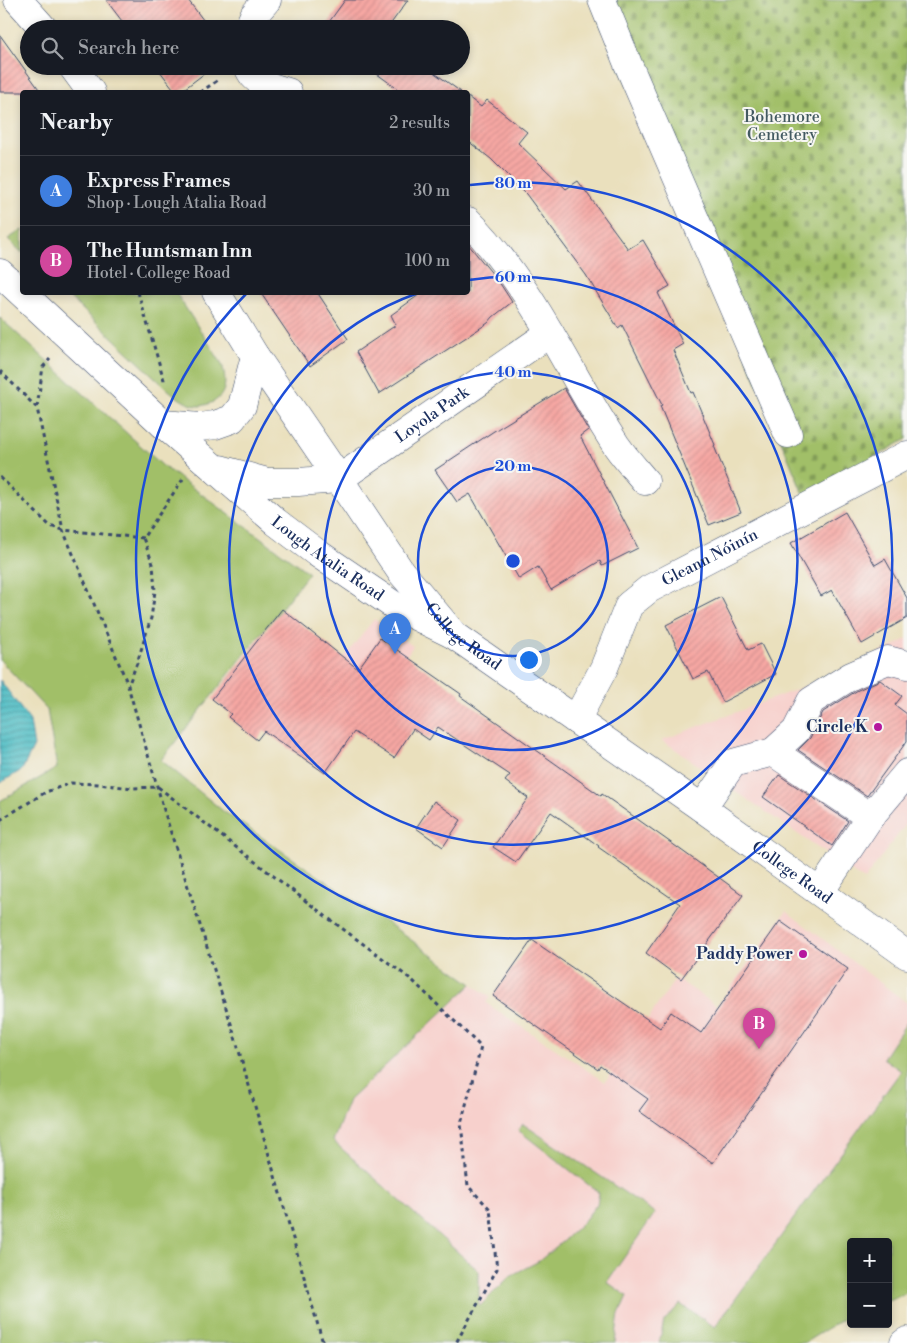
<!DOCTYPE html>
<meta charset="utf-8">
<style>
:root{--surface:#171b24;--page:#20242c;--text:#f1f3f6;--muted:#9ea1a6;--line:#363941;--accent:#ea580c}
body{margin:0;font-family:"Libre Bodoni",serif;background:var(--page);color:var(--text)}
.controls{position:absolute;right:15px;bottom:15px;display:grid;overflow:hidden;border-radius:5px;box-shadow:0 2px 8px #0003}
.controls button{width:45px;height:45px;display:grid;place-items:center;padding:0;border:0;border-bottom:1px solid var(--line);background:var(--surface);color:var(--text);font:25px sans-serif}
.you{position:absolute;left:528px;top:659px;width:18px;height:18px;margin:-12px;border:4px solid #fff;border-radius:50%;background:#1a73e8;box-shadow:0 0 0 8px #1a73e833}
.badge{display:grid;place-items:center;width:32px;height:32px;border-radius:50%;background:var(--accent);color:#fff;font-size:16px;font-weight:700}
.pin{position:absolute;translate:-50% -41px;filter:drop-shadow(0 1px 2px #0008)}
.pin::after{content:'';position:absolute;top:26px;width:18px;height:15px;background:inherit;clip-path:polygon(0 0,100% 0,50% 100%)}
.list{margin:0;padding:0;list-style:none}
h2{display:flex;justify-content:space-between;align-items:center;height:65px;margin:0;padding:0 20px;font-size:21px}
h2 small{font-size:16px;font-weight:400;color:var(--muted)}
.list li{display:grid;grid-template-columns:32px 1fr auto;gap:15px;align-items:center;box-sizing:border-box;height:70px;padding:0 20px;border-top:1px solid var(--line)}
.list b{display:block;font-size:19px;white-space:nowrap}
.list p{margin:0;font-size:16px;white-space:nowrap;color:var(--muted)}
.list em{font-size:16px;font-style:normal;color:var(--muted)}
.icon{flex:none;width:28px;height:28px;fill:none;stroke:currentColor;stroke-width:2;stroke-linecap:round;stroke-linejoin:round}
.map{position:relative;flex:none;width:907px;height:1343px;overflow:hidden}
.search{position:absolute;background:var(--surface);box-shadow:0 2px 8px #0003;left:20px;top:20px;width:450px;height:55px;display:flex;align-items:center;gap:12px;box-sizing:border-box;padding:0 18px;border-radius:28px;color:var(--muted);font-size:19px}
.panel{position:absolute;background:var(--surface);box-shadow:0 2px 8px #0003;left:20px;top:90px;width:450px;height:205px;border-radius:5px}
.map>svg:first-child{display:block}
</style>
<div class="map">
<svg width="907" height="1343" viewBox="0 0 907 1343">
<defs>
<pattern id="cemetery-stones" width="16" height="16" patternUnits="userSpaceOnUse" patternTransform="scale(1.25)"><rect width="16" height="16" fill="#a1bf67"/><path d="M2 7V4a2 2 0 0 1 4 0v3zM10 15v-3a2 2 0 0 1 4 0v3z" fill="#829c58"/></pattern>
<pattern id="water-rules" width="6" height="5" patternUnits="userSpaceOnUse" patternTransform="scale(1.25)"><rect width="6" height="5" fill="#4dbcc3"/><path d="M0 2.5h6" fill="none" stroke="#3f99a2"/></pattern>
<pattern id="building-hatch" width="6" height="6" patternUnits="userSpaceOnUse" patternTransform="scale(1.25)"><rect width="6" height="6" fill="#f6a7a3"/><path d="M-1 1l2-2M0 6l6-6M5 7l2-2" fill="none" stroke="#d2908f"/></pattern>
</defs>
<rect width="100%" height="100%" fill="#f6f6f2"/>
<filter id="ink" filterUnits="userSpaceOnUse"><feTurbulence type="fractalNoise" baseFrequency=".02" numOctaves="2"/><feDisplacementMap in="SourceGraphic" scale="10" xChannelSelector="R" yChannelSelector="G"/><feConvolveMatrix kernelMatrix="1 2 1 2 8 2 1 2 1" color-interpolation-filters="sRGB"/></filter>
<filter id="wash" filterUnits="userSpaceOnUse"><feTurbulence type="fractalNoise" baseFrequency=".0096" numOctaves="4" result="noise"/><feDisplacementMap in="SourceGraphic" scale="20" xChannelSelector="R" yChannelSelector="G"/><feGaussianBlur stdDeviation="1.12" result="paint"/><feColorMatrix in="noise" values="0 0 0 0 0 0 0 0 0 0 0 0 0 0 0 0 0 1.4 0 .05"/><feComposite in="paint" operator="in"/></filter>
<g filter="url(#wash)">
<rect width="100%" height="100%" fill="#eae0bd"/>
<path fill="#f7d0cc" d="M 375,618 L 374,619 L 413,646 L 325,773 L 278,741 Z
M 907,639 L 907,823 L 864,880 L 662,740 L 838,674 Z
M 786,911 L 907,1003 L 907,1293 L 888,1300 L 888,1242 L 851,1242 L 851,1314 L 804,1343 L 522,1343 L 479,1307 L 332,1141 L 349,1100 L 472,984 L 490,997 L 486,1003 L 605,1082 L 676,978 L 717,1006 Z"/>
<path fill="#a1bf67" stroke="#5e7762" d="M 22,230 L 22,253 L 8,239 Z
M 65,293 L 176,293 L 222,364 C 226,378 228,394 213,402 C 209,404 202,406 198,406 C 185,405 173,394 164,386 Z
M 0,318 L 163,466 L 309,573 L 161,760 L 223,811 L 396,929 L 472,984 L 349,1100 L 333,1141 L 479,1271 L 479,1307 L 510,1276 L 539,1261 L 564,1240 L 583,1222 L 597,1204 L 599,1193 L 518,1130 L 523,1124 L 655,1213 L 607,1282 L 627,1296 L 619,1314 L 615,1343 L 0,1343 L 0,801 L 57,768 L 47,710 L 0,660 Z
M 907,1022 L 907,1293 L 888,1300 L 888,1242 L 851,1242 L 851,1314 L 804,1343 L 659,1343 L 664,1321 L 680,1304 L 715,1327 L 901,1071 L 883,1058 Z"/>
<path fill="url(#cemetery-stones)" stroke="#5e7762" d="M 590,0 L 907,0 L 907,439 L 804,496 L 740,342 Z"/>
<path fill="url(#water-rules)" stroke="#347690" d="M 0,680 L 30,721 L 34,746 L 22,770 L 0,783 Z"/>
<g id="blocks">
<path fill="url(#building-hatch)" d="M 106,0 L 188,0 L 210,29 L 128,29 Z
M 345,0 L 408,0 L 387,29 L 324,29 Z
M 0,35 L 41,92 L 0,92 Z
M 156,66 L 206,66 L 209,70 L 180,92 L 176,92 Z
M 366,66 L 425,66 L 461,92 L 402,92 Z
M 468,97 L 481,107 L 487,100 L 527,132 L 518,143 L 566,189 L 578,181 L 628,249 L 643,240 L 670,286 L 658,293 L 683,344 L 673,350 L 691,393 L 693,392 L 715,445 L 714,446 L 741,512 L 709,525 L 660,406 L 662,405 L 622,325 L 618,328 L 586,275 L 526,194 L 491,159 L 468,141 Z
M 468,244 L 499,282 L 512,302 L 493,317 L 488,323 L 379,394 L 356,352 L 396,325 L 391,315 L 423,292 L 468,292 Z
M 260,292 L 317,292 L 348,339 L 310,366 Z
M 564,388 L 588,430 L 580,436 L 638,548 L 602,566 L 600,561 L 551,590 L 538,567 L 519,579 L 470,494 L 457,502 L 435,470 L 494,431 Z
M 845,512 L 875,565 L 885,559 L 907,598 L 907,618 L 862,644 L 832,590 L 821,596 L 791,543 Z
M 721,597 L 748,650 L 761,644 L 776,674 L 723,702 L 708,672 L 693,679 L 666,625 Z
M 282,609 L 358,669 L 380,638 L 461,694 L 460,696 L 601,796 L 602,794 L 674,845 L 743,895 L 681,979 L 646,953 L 680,904 L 598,847 L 599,846 L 551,812 L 516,862 L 493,847 L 528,798 L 505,781 L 510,775 L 438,727 L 429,740 L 413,729 L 394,758 L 354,732 L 325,773 L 264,731 L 257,740 L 228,717 L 231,714 L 212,699 Z
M 880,680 L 902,696 L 895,705 L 907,714 L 907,741 L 867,796 L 798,750 L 810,738 L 823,712 L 858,690 Z
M 779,775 L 848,821 L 832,846 L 763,797 Z
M 434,801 L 461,820 L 443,847 L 416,828 Z
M 780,921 L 848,969 L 713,1163 L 639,1111 L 648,1099 L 600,1065 L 598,1069 L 493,996 L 532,940 L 660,1028 L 671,1012 L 701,1033 Z"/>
</g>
</g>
<g filter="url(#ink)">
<use href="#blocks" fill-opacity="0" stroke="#3a4a6c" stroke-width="1"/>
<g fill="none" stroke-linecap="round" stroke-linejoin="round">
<g stroke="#3a4a6c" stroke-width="29">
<g id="minor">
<path d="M 602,0 L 628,64 L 788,434"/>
<path d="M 248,29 L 254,15 L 267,0"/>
<path d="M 248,66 C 253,83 273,88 288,92"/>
<path d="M 468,221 C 532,285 567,370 616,445 C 625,458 635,469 645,481"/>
<path id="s1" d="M 0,273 L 163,424 L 276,522 L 317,553 L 395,606 L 454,635"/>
<path d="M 163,424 L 200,427 L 215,425 L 232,419 L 242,406 L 255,356"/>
<path id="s2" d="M 220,469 L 267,482 L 298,482 L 339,479 L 550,333"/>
<path id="s3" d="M 576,720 L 604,668 L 629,605 L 649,589 L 907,455"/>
<path d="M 773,752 L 796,731 L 811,701 L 851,676 L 888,660 L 907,665"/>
<path d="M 702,808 L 733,763 L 773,752 L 870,817 L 820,892"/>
<path d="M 870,817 L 907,773"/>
</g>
</g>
<g stroke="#3a4a6c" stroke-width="29">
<g id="major">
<path d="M 18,0 L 44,29"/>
<path d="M 72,66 L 91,92"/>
<path id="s4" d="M 216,292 L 255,356 L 339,479 L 401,572 L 454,635 L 702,808 L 907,955"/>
<path d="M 904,1343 L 907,1341"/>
</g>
</g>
<path stroke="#3a4a6c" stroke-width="3" stroke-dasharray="4 4" stroke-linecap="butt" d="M 200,92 L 220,79
M 138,292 L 164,380 L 164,383
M 0,371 L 37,408 L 63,530 L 128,685
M 37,407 L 43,367 L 50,359
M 0,477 L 50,526 L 63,530 L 143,538
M 183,479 L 143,538 L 153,564 L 155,591 L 151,618 L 137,663 L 128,686 L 166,817 L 233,1030 L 323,1343
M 0,820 L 46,792 L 71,783 L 98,784 L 132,788 L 158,787 L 328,918 L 412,980 L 481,1047 L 461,1124 L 468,1186 L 490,1209 L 497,1269 L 456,1343"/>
<use href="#minor" stroke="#fff" stroke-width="28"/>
<use href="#major" stroke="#fff" stroke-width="28"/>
</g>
</g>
<g fill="none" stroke="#1d4ed8" stroke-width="2.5">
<circle cx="513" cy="561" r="95"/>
<circle cx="513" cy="561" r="189"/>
<path d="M469 280A284 284 0 1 1 418 293"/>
<path d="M470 185A378 378 0 1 1 246 294"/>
</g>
<g fill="#b5179e" stroke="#f6f6f2" stroke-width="2">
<circle cx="878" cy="727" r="5"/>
<circle cx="803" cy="954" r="5"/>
</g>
<g text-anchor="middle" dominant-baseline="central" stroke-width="4" stroke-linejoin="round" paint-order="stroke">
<g font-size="16" fill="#435a61" stroke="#f6f6f2">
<text x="782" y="117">Bohemore<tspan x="782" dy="18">Cemetery</tspan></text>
</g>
<g font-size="16" fill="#1b2f5e" stroke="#f6f6f2">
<text stroke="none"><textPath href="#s2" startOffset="234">Loyola Park</textPath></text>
<text stroke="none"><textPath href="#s3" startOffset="221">Gleann Nóinín</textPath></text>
<text stroke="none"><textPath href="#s1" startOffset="435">Lough Atalia Road</textPath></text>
<text stroke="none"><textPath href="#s4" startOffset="426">College Road</textPath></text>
<text stroke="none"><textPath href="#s4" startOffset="831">College Road</textPath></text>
</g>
<g font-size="16" font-weight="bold" fill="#1b2f5e" stroke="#f6f6f2" text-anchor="end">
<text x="868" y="727">Circle K</text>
<text x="793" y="954">Paddy Power</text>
</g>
</g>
<circle cx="513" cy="561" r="8" fill="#1d4ed8" stroke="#f6f6f2" stroke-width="2.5"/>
<g font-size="15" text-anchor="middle" font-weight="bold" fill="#1d4ed8" stroke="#f6f6f2" stroke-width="4" stroke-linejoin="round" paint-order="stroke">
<text x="513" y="188">80 m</text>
<text x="513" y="282">60 m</text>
<text x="513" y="377">40 m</text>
<text x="513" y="471">20 m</text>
</g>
</svg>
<div class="controls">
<button>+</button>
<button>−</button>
</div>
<div class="you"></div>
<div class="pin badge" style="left:395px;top:654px;background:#3f7fe0">A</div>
<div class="pin badge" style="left:759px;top:1049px;background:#d1479c">B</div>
<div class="search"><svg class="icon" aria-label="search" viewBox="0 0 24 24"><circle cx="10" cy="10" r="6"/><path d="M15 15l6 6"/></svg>Search here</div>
<section class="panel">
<h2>Nearby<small>2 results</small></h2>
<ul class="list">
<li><span class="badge" style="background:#3f7fe0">A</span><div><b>Express Frames</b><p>Shop · Lough Atalia Road</p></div><em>30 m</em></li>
<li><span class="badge" style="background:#d1479c">B</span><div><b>The Huntsman Inn</b><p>Hotel · College Road</p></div><em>100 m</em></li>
</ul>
</section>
</div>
